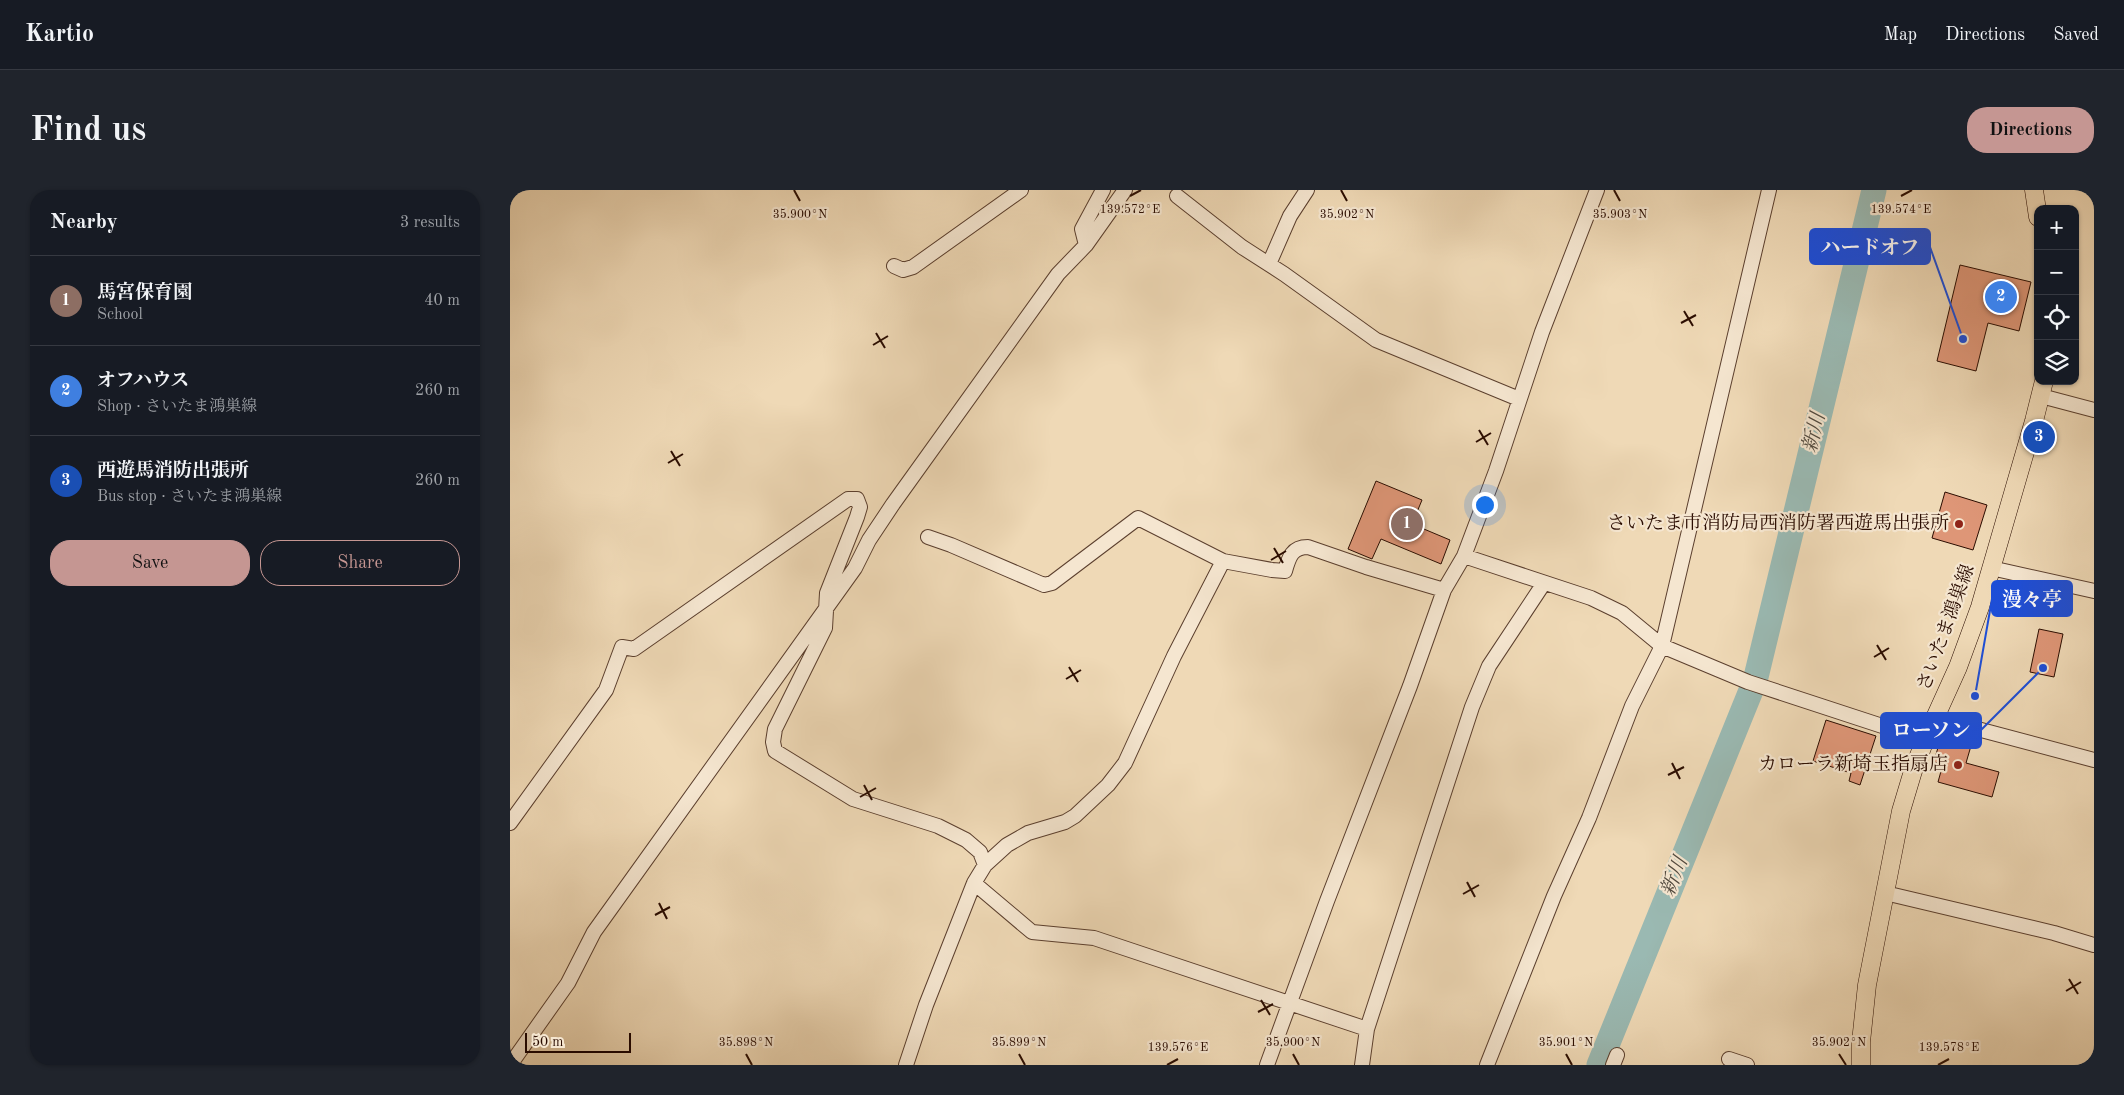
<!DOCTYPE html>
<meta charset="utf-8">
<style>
:root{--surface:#171b24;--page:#20242c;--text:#f1f3f6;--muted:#9ea1a6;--line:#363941;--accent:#c59692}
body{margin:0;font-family:"Old Standard TT","Noto Serif JP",serif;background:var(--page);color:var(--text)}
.controls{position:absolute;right:15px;top:15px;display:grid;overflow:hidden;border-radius:10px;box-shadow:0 1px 4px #0004}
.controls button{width:45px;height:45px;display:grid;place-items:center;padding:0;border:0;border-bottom:1px solid var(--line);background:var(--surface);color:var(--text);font:25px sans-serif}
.scale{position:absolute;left:15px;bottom:12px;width:106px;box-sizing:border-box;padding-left:5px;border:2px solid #2a0c00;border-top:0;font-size:14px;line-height:18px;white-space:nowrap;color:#2a0c00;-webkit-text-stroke:4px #f5e6d0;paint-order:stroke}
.you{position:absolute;left:974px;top:314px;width:18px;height:18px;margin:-12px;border:4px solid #fff;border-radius:50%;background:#1a73e8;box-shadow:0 0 0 8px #1a73e833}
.badge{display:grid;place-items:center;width:32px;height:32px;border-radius:50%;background:var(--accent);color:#fff;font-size:16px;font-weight:700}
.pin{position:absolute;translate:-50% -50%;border:2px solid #fff;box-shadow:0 1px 5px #0006}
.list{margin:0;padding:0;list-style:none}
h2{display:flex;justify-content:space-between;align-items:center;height:65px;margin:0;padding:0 20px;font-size:21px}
h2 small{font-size:16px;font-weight:400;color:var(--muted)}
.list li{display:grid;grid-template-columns:32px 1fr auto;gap:15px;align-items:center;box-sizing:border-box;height:90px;padding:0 20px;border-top:1px solid var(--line)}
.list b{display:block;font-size:19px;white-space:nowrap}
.list p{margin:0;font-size:16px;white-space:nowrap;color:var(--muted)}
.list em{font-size:16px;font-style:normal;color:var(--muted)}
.actions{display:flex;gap:10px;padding:15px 20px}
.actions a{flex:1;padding:11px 0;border:1px solid var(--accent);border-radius:20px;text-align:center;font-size:18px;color:var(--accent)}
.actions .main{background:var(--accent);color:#111}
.icon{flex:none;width:28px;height:28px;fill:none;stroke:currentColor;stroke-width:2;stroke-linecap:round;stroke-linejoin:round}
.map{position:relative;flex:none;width:1584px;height:875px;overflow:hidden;border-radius:20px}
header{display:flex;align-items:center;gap:30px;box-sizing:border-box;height:70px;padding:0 25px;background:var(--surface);border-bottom:1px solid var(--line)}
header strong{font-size:24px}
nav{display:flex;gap:28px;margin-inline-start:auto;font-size:18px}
.intro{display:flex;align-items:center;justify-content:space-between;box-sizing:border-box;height:120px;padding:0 30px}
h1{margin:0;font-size:35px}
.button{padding:12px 22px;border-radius:20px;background:var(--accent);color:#111;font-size:18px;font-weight:700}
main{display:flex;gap:30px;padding:0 30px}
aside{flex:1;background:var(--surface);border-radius:20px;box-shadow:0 1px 4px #0004}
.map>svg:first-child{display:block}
</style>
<header>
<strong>Kartio</strong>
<nav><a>Map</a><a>Directions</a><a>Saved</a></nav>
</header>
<div class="intro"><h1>Find us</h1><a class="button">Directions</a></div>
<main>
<aside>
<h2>Nearby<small>3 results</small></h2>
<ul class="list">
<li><span class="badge" style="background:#8d6e63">1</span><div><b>馬宮保育園</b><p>School</p></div><em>40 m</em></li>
<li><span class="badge" style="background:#3f7fe0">2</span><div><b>オフハウス</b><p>Shop · さいたま鴻巣線</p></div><em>260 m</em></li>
<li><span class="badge" style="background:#1a4fb4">3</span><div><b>西遊馬消防出張所</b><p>Bus stop · さいたま鴻巣線</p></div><em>260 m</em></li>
</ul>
<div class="actions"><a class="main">Save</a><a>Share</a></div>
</aside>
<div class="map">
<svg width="1584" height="875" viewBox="0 0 1584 875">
<rect width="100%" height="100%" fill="#efd9b6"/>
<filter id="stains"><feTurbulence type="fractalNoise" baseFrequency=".004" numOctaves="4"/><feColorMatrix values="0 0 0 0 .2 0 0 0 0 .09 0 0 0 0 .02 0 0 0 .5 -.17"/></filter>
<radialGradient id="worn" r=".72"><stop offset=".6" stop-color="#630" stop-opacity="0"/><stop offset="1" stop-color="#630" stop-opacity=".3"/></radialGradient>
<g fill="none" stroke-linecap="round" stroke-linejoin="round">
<path stroke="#9ab9b2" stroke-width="25" d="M 1246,487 L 1364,0
M 1089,875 L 1242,498"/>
</g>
<path fill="#de9677" stroke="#2a0c00" d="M 1450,75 L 1521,92 L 1509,141 L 1478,133 L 1466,181 L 1427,171 Z
M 866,291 L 912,310 L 902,334 L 940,350 L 931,374 L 871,349 L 862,369 L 838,359 Z
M 1435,302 L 1477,315 L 1463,360 L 1422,348 Z
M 1529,439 L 1553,444 L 1544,487 L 1520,482 Z
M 1316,530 L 1366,546 L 1350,595 L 1339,591 L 1341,583 L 1303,571 Z
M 1433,539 L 1463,549 L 1456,573 L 1489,582 L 1482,607 L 1428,592 L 1433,574 L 1424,572 Z"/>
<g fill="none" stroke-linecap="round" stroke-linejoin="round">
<g stroke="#5b3f2e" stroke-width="16">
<path id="minor" d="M 667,6 L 732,57 L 774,84 L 866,150 L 1009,209
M 576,55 L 572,39 L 593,0
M 759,74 L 780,26 L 797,0
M 384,76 L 393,80 L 403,77 L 511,0
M 1531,206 L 1584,220
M 418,347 L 441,355 L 534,395 L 542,393 L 628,328 L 713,371
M 954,366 L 1081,408 L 1112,423 L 1152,456 L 1238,492 L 1415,550
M 1481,378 L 1584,401
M 1426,528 L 1584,570
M 0,633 L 96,500 L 112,457 L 124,459 L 338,309 L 347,309 L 350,317 L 347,327 L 317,403 L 315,438 L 265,539 L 263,552 L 265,561 L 343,609 L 428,636 L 456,650 L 470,662 L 475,675
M 464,693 L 475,675 L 497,655 L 518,643 L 555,632 L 565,626 L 598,595 L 615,573 L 664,466 L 713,371 L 762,380 L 775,381 C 779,367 782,357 798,357 L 856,377 L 934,400
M 1375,703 L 1544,743 L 1584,755
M 1219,869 L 1237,875
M 0,875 L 58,793 L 84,742 L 345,378 L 359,350 L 383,314 L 548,84 L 576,55 L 615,0
M 396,875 L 416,815 L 464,693 L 522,742 L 584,748 L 857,839
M 757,875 L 817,711 L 900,496 L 934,400 L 954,366 L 986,281 L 1032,142 L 1087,0
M 852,875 L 857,839 L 962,517 L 979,476 L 1034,393
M 977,875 L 1044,706 L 1079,628 L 1122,516 L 1152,456 L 1259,0
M 1103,875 L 1107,865"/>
</g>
<g stroke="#2a0c00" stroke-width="19">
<path id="major" d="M 1524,0 L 1528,27
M 1351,875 L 1351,852 L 1357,795 L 1391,621 L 1403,581 L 1415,550 L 1448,477 L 1470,417 L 1524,231 L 1534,191"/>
</g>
<use href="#minor" stroke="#f5e6d0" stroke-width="14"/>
<use href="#major" stroke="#efd9b6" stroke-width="18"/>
</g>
<path fill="none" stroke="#2a0c00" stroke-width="2" d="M 284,0 L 290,11M 831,0 L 837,11M 1104,0 L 1110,11M 620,6 L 631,0M 1391,6 L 1402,0M 1174,121 L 1183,136M 1171,133 L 1186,125M 366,143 L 375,158M 363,155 L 378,146M 969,240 L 978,255M 966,252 L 981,243M 161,261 L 170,276M 158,273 L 173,264M 764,358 L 773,373M 761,370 L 776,361M 1367,455 L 1376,470M 1364,467 L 1379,458M 559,477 L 568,492M 556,489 L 571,480M 1162,573 L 1170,589M 1158,585 L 1174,577M 354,595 L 362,610M 350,607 L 366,598M 957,692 L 965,707M 953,704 L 969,695M 149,713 L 157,729M 145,725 L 160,717M 1559,789 L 1568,804M 1556,801 L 1571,792M 751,810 L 760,825M 748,822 L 763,814M 236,864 L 242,875M 509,864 L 515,875M 783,864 L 789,875M 1056,864 L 1062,875M 1329,864 L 1336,875M 657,875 L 668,869M 1428,875 L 1439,869"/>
<g fill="#8f2418" stroke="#f5e6d0" stroke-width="2">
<circle cx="1449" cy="334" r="5"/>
<circle cx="1448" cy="575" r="5"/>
</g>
<g text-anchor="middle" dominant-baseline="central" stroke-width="4.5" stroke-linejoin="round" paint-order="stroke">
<g font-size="19" fill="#2a0c00" stroke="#f5e6d0" text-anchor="end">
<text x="1439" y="334">さいたま市消防局西消防署西遊馬出張所</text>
<text x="1438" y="575">カローラ新埼玉指扇店</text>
</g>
<g font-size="19" fill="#2a0c00" stroke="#f5e6d0">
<text transform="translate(1437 438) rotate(-70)">さいたま鴻巣線</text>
</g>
<g font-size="20" font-style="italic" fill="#51493e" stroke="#f5e6d0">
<text transform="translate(1305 243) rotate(-76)">新川</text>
<text transform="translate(1165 687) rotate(-68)">新川</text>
</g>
</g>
<g font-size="12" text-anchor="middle" fill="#2a0c00" stroke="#f5e6d0" stroke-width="4.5" stroke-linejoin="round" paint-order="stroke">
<text x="620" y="23">139.572°E</text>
<text x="1391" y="23">139.574°E</text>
<text x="290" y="28">35.900°N</text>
<text x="837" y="28">35.902°N</text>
<text x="1110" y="28">35.903°N</text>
<text x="236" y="856">35.898°N</text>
<text x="509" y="856">35.899°N</text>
<text x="783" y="856">35.900°N</text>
<text x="1056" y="856">35.901°N</text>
<text x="1329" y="856">35.902°N</text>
<text x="668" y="861">139.576°E</text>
<text x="1439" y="861">139.578°E</text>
</g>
<path fill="none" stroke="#1d4ed8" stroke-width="2" d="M1453 149L1420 57M1465 506L1482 409M1533 478L1471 540"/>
<g fill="#1d4ed8" stroke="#f5e6d0" stroke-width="2">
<circle cx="1453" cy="149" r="5"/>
<circle cx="1465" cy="506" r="5"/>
<circle cx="1533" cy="478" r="5"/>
</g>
<g fill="#1d4ed8" stroke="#1d4ed8" stroke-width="2">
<rect x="1300" y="39" width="120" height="35" rx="5"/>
<rect x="1482" y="391" width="80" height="35" rx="5"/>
<rect x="1371" y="523" width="100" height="35" rx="5"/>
</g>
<g font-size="20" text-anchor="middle" font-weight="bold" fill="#fff">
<text x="1360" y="64">ハードオフ</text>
<text x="1522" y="416">漫々亭</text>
<text x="1421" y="547">ローソン</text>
</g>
<rect width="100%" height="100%" filter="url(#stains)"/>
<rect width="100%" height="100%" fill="url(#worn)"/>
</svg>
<div class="controls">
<button>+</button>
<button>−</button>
<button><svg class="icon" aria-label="locate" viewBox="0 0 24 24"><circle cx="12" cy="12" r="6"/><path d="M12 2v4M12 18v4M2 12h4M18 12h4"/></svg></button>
<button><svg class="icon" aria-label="layers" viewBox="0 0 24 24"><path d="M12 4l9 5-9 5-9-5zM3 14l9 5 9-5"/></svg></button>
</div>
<div class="scale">50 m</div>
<div class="you"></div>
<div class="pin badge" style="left:897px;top:334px;background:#8d6e63">1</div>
<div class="pin badge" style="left:1491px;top:107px;background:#3f7fe0">2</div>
<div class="pin badge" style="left:1529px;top:247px;background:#1a4fb4">3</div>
</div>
</main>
